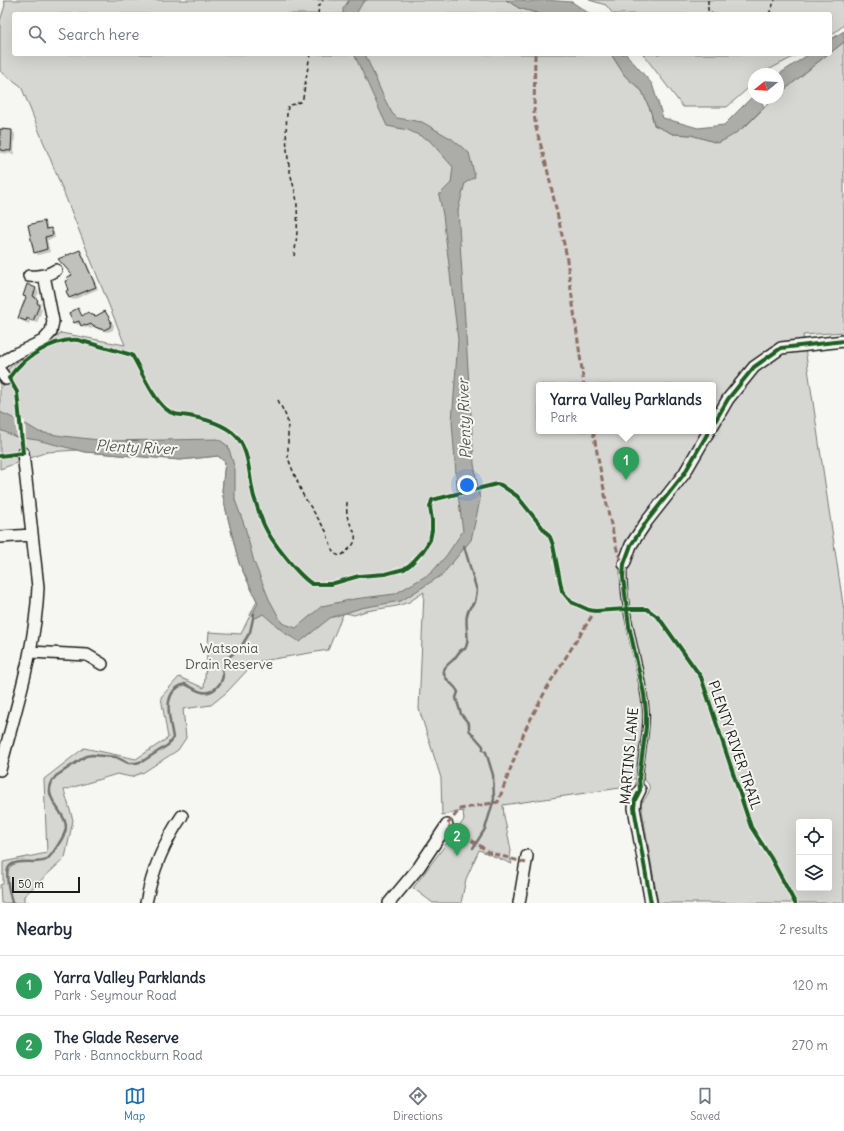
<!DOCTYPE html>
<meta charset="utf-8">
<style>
:root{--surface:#fff;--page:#f6f6f7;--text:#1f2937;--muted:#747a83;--line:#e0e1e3;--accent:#1f6fb2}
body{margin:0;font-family:Delius,sans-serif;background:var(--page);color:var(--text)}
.controls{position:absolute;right:12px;bottom:12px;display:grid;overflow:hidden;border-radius:4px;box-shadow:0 4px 16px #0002}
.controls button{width:36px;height:36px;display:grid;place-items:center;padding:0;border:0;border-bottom:1px solid var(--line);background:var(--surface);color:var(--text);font:20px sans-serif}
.compass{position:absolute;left:748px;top:68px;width:36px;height:36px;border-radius:50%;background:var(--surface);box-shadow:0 4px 16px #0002;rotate:252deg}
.scale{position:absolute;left:12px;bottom:10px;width:68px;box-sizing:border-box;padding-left:4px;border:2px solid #1c1c1c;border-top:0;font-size:11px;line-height:14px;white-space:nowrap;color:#1c1c1c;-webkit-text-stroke:3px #f6f6f2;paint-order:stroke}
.you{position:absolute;left:467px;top:485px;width:14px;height:14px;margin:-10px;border:3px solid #fff;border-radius:50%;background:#1a73e8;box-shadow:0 0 0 6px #1a73e833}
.badge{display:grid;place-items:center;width:26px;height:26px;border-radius:50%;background:var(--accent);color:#fff;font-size:13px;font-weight:700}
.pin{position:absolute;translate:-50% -33px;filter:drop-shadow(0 1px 2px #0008)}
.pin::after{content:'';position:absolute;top:21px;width:14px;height:12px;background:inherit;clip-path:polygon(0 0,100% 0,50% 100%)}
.popup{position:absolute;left:536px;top:382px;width:180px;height:52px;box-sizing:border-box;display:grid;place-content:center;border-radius:4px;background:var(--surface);filter:drop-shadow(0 1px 3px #0005);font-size:13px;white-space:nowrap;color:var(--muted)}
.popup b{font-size:15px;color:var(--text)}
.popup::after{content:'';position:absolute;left:50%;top:100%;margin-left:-8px;border:8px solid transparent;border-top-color:var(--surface)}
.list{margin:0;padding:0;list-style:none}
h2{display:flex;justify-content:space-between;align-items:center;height:52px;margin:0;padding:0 16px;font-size:17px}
h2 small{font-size:13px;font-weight:400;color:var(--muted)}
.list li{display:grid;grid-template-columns:26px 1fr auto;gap:12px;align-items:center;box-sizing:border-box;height:60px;padding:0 16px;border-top:1px solid var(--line)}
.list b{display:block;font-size:15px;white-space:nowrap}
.list p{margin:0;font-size:13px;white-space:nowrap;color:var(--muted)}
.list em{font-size:13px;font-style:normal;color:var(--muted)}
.icon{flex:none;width:22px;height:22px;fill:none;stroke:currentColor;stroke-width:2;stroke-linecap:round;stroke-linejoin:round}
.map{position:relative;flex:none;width:844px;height:903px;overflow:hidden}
.search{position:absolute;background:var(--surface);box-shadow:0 4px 16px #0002;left:12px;right:12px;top:12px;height:44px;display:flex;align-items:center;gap:10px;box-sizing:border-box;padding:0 14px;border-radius:4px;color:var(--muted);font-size:15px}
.sheet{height:172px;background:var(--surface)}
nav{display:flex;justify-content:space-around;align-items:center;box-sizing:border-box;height:56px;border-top:1px solid var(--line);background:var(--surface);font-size:11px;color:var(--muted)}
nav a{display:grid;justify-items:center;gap:2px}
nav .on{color:var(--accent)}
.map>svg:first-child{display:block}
</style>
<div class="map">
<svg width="844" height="903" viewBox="0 0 844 903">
<rect width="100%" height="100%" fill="#f6f6f2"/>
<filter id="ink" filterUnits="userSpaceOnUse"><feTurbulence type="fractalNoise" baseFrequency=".025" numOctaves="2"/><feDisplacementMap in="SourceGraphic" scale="8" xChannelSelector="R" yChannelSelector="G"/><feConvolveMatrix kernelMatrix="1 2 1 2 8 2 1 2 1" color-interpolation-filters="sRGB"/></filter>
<g filter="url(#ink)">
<path fill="#d6d6d2" stroke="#797977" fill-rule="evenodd" d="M 4,0 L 506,0 L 519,8 L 540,14 L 14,14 L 14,54 L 611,54 L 625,76 L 642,91 L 651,112 L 654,125 L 673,134 L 691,135 L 718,143 L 747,125 L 774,98 L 778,98 L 778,95 C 795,82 811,67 828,54 L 830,54 L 830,53 L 844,42 L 844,332 L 803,335 L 844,611 L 844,903 L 658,903 L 641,804 C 649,794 655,785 641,778 C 633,778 629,780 627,787 L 503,805 L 504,816 L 511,850 L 510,858 L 512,864 L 479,850 L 466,879 L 461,903 L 433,903 L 413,888 L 464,820 L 463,811 L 442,815 L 441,778 L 419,709 L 424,592 L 409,602 L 397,606 L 366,611 L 354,615 L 346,613 L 343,614 L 328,650 L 255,662 L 227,692 L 211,705 L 183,709 L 186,738 L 178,750 L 144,772 L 131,777 L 117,774 L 64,790 L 73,820 L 65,858 L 24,896 L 24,903 L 1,903 L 0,885 L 3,884 L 3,862 L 47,853 L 44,779 L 84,748 L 136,759 L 168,738 L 161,697 L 179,677 L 204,688 L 209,632 L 241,634 L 257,601 L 239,563 L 225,506 L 222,491 L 225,462 L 218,456 L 180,460 L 85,452 L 77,450 L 47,452 L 0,469 L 0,380 L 4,386 L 10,383 L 6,371 C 22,356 44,347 61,333 L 125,345 L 21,86 L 0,71 L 0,21 L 5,5 ZM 539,385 L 713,385 L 713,431 L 539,431 ZM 799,822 L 829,822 L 829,888 L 799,888 Z
M 589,0 L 844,0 L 844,25 L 830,36 L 830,14 L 613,14 L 606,5 Z
M 643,54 L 799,54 L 770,69 L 764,74 L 754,74 L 754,83 L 727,107 L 683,107 Z"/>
<path fill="#acaca9" stroke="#727271" d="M 349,0 L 367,0 L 363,2 L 356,14 L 343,14 L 343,9 Z
M 506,0 L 522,0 L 527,2 L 545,0 L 572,2 L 590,14 L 540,14 L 519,8 Z
M 844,31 L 844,42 L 830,53 L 830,40 Z
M 354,54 L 365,54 L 384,98 L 392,113 L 397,118 L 422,122 L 452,139 L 469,153 L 475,177 L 465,183 L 458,210 L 474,464 L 480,500 L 471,540 L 442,575 L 401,601 L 361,608 L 330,618 L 300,642 L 286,634 L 263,614 L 256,618 L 252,615 L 258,603 L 239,563 L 225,506 L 222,491 L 225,462 L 218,456 L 180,460 L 85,452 L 37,440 L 16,437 L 0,430 L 0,412 L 24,423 L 39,432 L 63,436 L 108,441 L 218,439 L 228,446 L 235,469 L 235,500 L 245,527 L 254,562 L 269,599 L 282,623 L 296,628 L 322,606 L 354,599 L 395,594 L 431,573 L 446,556 L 463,531 L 457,487 L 452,422 L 458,340 L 443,215 L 439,195 L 451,183 L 453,167 L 429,140 L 408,130 L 387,126 Z
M 611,54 L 626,54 L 652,84 L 663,118 L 698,128 L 724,125 L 754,95 L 754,98 L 764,98 L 761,101 L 764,107 C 750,122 737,135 718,143 L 691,135 L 673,134 L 654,125 L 651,112 L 642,91 L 625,76 Z
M 809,54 L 828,54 C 811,67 795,82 778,95 L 778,75 Z"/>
<path fill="#f6f6f2" d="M 15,417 L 25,421 L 26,440 L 17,439 Z"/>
<path fill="#0003" d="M 0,130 L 12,131 L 15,134 L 14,154 L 0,153 Z
M 44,222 L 47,225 L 48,230 L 51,229 L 54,232 L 55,238 L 47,240 L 50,252 L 38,255 L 35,252 Z
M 80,251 L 83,254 L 98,289 L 73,300 L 70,298 L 74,275 Z
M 27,286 L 36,289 L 39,292 L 36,299 L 41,304 L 40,306 L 42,310 L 37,323 L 30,321 L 29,324 L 22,321 L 19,318 L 27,298 L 24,295 Z
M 78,310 L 83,316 L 90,315 L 96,317 L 105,312 L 114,325 L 113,330 L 108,332 L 99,330 L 95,327 L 90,329 L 88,327 L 85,328 L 81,324 L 78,325 L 75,322 Z"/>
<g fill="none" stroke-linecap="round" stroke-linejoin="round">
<path stroke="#727271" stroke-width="2.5" d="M 464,546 L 477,591 L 475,602 C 458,616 473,636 465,649 L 461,650 C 458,653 456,657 453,660 C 447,665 440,670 446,678 C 450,684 455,685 458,692 L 456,698 L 461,714 L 469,724 L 469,730 L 483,746 L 483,750 L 486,752 L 493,775 L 494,799 L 485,829 L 473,848
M 12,903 C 10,893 5,879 8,869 C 12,857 37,865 46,860 C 51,857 63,838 65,832 C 72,813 36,799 56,776 L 86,756 L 92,755 L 116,757 L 128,763 L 136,763 L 143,761 L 168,745 L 173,738 C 170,718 160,692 185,684 C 190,686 196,691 202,692 C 214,695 226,680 222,670 L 229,657 L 241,647 L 250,632 L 254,614"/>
</g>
<path fill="#c0c0bd" stroke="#1c1c1c" d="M 0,129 L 12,130 L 11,151 L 0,150 Z
M 44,221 L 46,229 L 51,228 L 53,235 L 45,237 L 47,249 L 34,253 L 28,225 Z
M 80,250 L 96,287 L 69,298 L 66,291 L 68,290 L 65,281 L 68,280 L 67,277 L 72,275 L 58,259 Z
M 27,284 L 36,288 L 33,296 L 35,297 L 35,298 L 38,300 L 37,302 L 39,306 L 33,321 L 27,318 L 26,321 L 18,318 L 26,297 L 23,296 Z
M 78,308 L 82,316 L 88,312 L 89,314 L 96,316 L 105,311 L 111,321 L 110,327 L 104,330 L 95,327 L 94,325 L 93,326 L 91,324 L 86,326 L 85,324 L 81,326 L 79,321 L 74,323 L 69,313 Z"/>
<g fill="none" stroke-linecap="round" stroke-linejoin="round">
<g stroke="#1c1c1c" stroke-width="8">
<path id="lane" d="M 624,564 C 621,614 642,662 646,711 C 648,738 637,763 640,790"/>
</g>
<g stroke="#1c1c1c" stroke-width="14">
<path id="street" d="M 29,276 C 39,277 48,275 56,270
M 0,364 L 13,355 L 43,341 L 51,332 L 53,321 L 44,275
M 0,371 L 6,379
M 713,425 L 728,399 L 754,367 L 781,348 L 844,341
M 0,537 L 32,535
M 624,564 L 631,545 L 647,521 L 684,474 L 709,431
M 30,652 L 87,655 L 102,664
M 0,770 C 15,711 36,648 38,587 L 23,453
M 640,790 L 635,800 L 634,808 L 651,903
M 146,903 C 152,872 164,842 182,816
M 389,903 L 419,867 L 447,825
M 519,903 L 527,856"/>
</g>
<path stroke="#1c1c1c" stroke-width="1.5" stroke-dasharray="4 3" stroke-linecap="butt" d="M 708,0 L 708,10 L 712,14
M 318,14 L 319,6 L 323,0
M 769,14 L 775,0
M 294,256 C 297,240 298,223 297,207 C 297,194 292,183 290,171 C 286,151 285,126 288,106 L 300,102 L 303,98 L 310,54
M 278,400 L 287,418 L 288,429 L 288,458 L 293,471 L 303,495 L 326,531 L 332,549 L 335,554 L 340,556 C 344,554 347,551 350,548 C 361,538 352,529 348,519 C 346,513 347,508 347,502"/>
<use href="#lane" stroke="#f6f6f2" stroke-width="5.5"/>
<use href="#street" stroke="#f6f6f2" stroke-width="11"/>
<path stroke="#8d6e63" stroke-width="3" stroke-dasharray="6 3" stroke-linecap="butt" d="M 536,14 L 536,13
M 535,54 L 534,114 L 536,128 L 546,164 L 566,253 L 584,385
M 593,431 L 609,516 L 618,554 L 624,564
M 526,863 L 488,852 L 479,845 L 447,825 L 460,809 L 498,802 L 525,730 L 549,684 L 595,611"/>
<g stroke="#f6f6f2" stroke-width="6">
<path id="cycleway" d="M 9,378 C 22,358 54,338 78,340 L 132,355 C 141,370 153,399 166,409 C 172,415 181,415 189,416 C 206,419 230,425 240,441 C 250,457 249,478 254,497 C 257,506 260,516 264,525 C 271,541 298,575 312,584 L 331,584 L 359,576 L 385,574 L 404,569 L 411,564 L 423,551 L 430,540 L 432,530 L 432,520 L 430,507 L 432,500 L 497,484 L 501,485 L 517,496 L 550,537 L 553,545 L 562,591 L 571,602 L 589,610 L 595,611 L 627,609 L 647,609 L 659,618 L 701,677 L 751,827 L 771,858 L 795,903
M 713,425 L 728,399 L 754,367 L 781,348 L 844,341
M 0,456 L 23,453 L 17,392 L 9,378
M 651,903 L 634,808 L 635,800 L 640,790 L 639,778 L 646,727 L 646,712 L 644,694 L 629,626 L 623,577 L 624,564 L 631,545 L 647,521 L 684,474 L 709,431"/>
</g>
<use href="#cycleway" stroke="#1b5e20" stroke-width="4"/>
</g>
</g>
<g text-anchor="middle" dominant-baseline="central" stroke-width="4" stroke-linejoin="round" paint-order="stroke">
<g font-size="14" fill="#545453" stroke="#f6f6f2">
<text x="229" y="648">Watsonia<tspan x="229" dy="16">Drain Reserve</tspan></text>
</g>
<g font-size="14" fill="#1c1c1c" stroke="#f6f6f2">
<text transform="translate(735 745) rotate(71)">PLENTY RIVER TRAIL</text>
<text transform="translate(629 756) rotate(-85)">MARTINS LANE</text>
</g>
<g font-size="15" font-style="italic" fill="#565654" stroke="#f6f6f2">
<text transform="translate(464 419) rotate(-92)">Plenty River</text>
<text transform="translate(136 447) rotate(3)">Plenty River</text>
</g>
</g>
</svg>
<div class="controls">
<button><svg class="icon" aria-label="locate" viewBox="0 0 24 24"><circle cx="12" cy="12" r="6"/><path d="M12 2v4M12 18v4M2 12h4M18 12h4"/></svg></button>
<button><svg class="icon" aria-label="layers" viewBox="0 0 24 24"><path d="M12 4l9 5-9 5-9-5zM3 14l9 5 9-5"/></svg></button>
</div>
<svg class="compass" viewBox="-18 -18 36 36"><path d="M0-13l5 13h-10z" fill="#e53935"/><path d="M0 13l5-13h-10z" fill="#747a83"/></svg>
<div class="scale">50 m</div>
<div class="you"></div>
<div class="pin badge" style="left:626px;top:480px;background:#2e9e5b">1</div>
<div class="popup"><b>Yarra Valley Parklands</b>Park</div>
<div class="pin badge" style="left:457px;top:856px;background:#2e9e5b">2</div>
<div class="search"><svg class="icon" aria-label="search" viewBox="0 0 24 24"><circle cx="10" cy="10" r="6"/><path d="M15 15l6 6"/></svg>Search here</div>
</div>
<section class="sheet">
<h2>Nearby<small>2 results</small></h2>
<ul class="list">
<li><span class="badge" style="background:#2e9e5b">1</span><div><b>Yarra Valley Parklands</b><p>Park · Seymour Road</p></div><em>120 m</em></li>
<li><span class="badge" style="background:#2e9e5b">2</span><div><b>The Glade Reserve</b><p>Park · Bannockburn Road</p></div><em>270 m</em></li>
</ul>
</section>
<nav>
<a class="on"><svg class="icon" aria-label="map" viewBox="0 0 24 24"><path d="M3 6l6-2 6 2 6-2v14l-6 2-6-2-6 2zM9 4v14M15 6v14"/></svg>Map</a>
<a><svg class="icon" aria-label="directions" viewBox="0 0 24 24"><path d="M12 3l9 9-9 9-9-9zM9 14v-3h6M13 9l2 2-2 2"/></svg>Directions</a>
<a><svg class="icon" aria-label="saved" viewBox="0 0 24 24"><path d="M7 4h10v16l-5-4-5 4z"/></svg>Saved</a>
</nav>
